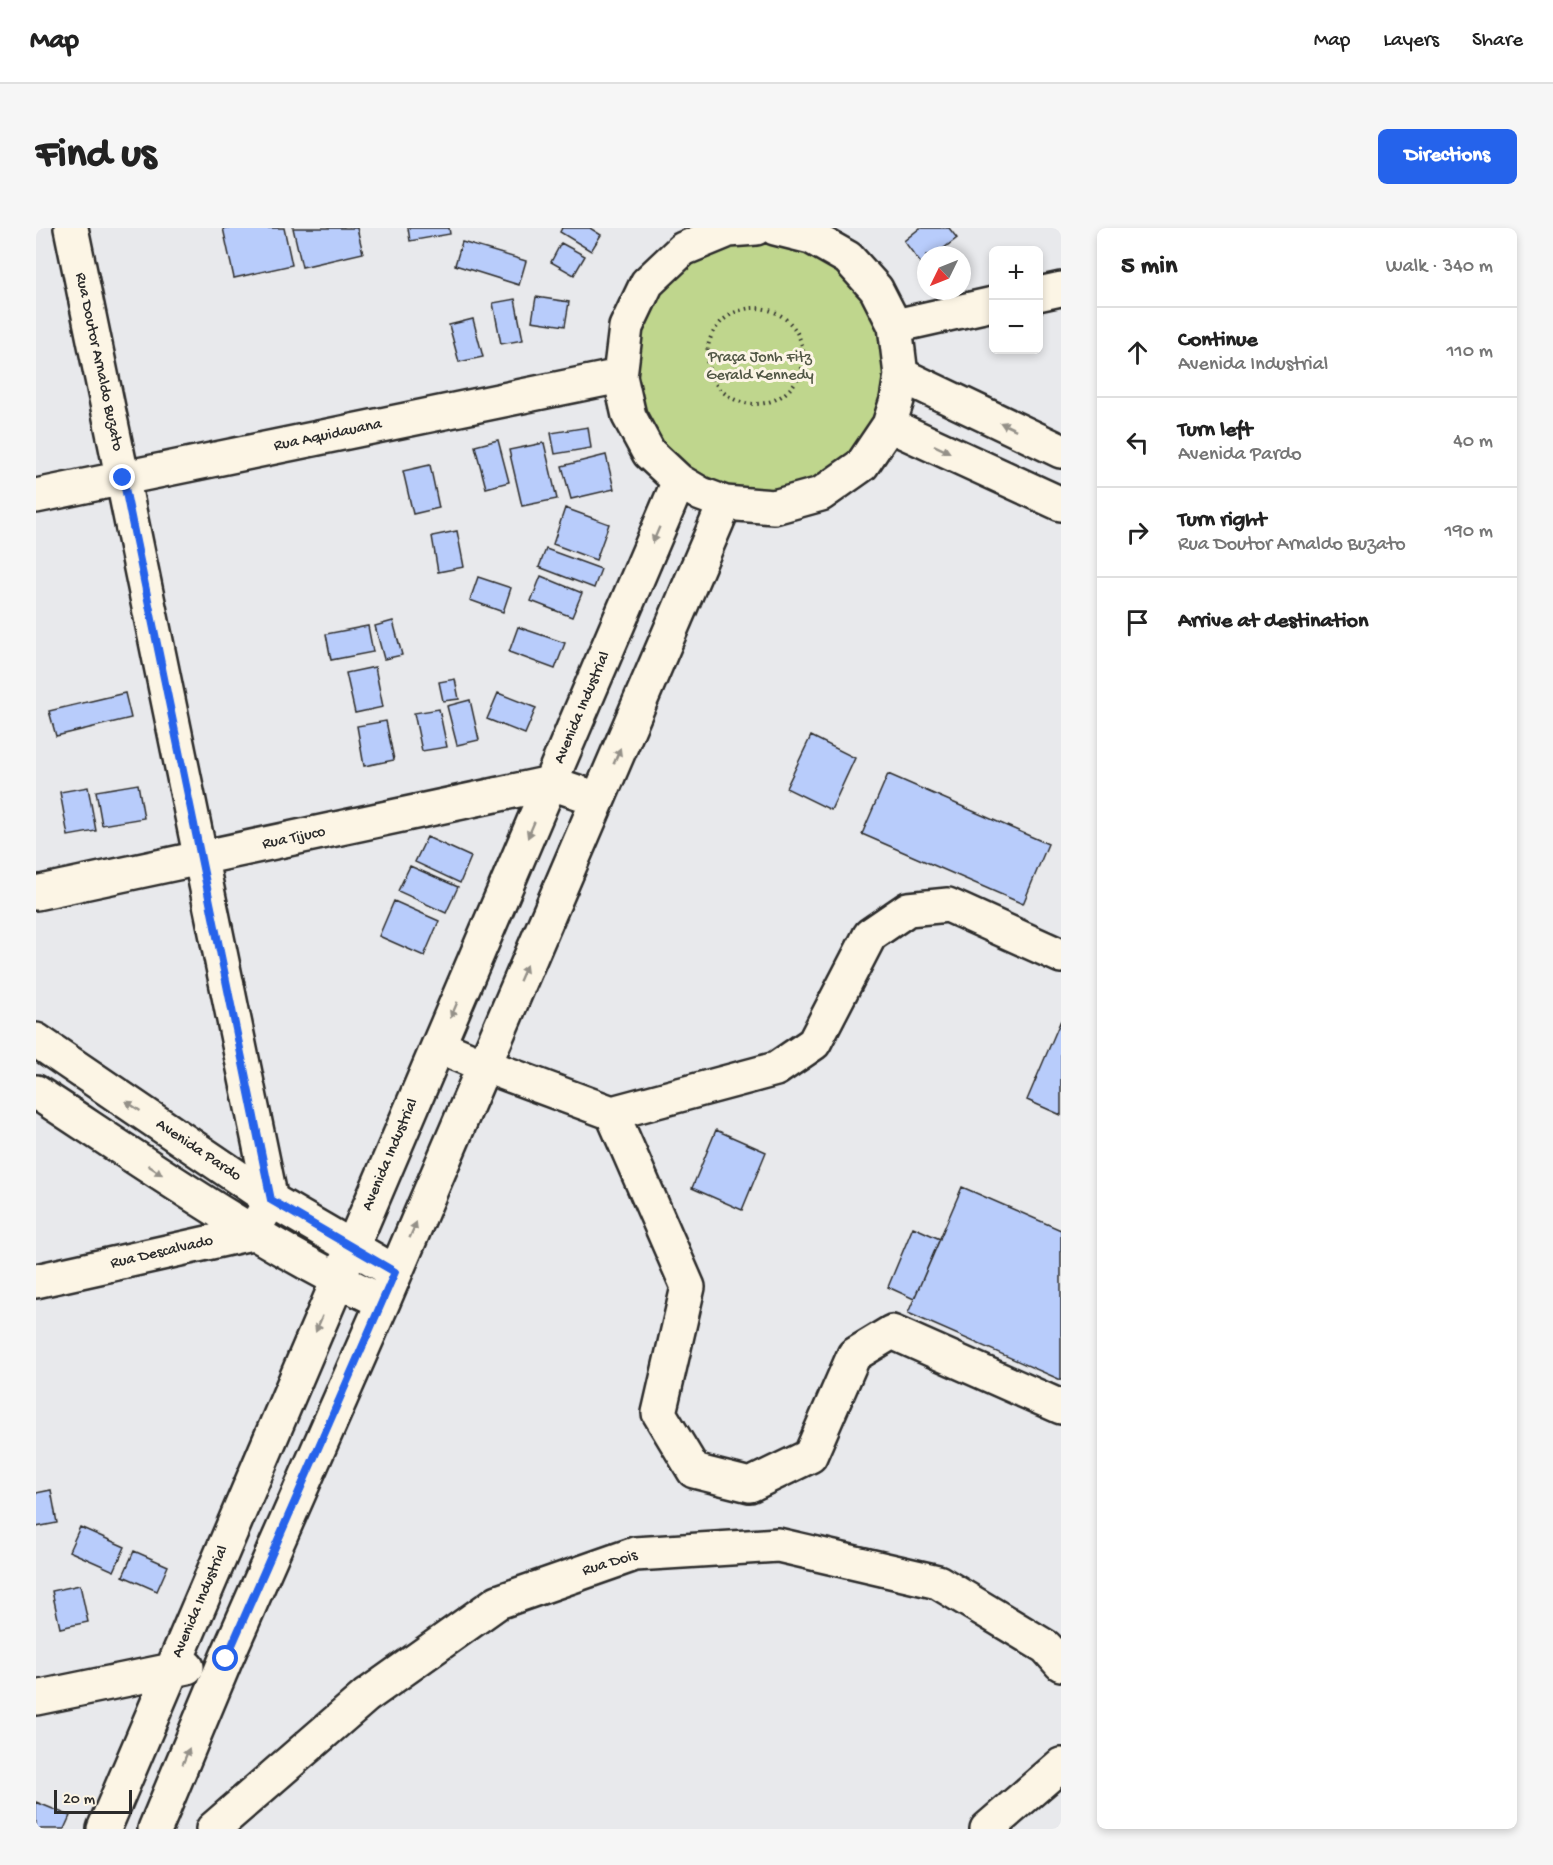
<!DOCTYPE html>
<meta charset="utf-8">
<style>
:root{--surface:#fff;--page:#f6f6f6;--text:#222;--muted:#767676;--line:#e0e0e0;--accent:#2563eb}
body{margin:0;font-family:"Gochi Hand",sans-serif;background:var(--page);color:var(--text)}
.controls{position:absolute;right:18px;top:18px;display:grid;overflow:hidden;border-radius:9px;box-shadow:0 3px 9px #0003}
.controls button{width:54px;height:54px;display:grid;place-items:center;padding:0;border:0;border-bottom:2px solid var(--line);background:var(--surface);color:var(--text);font:30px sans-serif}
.compass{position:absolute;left:881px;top:18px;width:54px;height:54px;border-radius:50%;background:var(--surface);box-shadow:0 3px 9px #0003;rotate:227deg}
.scale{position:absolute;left:18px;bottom:15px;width:78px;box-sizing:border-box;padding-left:6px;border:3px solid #2b2b2b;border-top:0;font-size:16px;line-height:21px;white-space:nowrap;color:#2b2b2b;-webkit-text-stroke:4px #fcf5e5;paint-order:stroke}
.stop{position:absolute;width:18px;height:18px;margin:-14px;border:4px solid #2563eb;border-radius:50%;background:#fff}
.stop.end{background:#2563eb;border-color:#fff;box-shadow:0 2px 6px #0008}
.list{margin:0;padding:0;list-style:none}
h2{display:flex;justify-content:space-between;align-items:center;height:78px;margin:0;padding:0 24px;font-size:26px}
h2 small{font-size:20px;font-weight:400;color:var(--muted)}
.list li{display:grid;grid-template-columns:39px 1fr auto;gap:18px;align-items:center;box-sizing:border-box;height:90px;padding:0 24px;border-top:2px solid var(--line)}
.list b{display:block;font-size:22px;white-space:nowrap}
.list p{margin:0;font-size:20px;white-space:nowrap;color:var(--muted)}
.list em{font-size:20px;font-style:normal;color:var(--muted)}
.icon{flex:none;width:33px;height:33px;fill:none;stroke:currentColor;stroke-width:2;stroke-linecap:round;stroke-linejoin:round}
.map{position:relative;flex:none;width:1025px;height:1601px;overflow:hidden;border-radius:9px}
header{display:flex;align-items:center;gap:36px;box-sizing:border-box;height:84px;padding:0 30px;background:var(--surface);border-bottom:2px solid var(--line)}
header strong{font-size:28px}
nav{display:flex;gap:33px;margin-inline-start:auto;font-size:21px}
.intro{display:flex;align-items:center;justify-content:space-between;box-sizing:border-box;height:144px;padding:0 36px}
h1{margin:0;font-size:42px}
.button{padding:15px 27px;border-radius:9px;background:var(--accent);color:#fff;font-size:21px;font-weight:700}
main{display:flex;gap:36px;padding:0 36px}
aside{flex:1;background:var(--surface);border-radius:9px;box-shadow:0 3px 9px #0003}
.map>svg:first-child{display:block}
</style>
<header>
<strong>Map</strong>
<nav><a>Map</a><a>Layers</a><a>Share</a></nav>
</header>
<div class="intro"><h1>Find us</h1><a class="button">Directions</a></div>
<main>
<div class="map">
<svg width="1025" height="1601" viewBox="0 0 1025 1601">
<rect width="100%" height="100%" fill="#e8e9ec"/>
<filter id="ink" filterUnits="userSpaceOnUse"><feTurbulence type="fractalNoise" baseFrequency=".0167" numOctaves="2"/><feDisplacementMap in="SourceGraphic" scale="12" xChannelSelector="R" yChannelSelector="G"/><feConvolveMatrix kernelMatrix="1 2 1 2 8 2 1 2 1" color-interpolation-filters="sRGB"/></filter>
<g filter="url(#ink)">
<path fill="#bfd68d" stroke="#75805c" stroke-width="1.5" d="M598 139a127 127 0 1 1 254 0a127 127 0 1 1-254 0Z"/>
<path fill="#b8ccfb" stroke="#2b2b2b" stroke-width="1.5" d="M 187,0 L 248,0 L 256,37 L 198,50 Z
M 257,0 L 321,0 L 327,25 L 266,39 Z
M 372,0 L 413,0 L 414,6 L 374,13 Z
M 526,0 L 554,0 L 565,7 L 555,23 L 524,4 Z
M 884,0 L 913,0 L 921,10 L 899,27 L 890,27 L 890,34 L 886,37 L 868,13 Z
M 426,14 L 490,33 L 483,57 L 419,37 Z
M 525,15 L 549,28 L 538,47 L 515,34 Z
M 500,69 L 533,74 L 529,98 L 496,93 Z
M 479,71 L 487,112 L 465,116 L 457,75 Z
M 437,91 L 447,129 L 423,134 L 413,97 Z
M 552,199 L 555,220 L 519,226 L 515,205 Z
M 462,212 L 473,254 L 450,260 L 439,218 Z
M 508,215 L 521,271 L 486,278 L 473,222 Z
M 570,227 L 578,261 L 535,271 L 526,238 Z
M 394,237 L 403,280 L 377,286 L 367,243 Z
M 529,280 L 573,296 L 560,332 L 517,316 Z
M 421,303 L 428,339 L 402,344 L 396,308 Z
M 510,321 L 565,341 L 558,360 L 503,339 Z
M 505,348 L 546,365 L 536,389 L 495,373 Z
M 442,349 L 475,360 L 467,384 L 434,372 Z
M 357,393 L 366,427 L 348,431 L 339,398 Z
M 332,398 L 337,424 L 295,432 L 290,406 Z
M 482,399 L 529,415 L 519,441 L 473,424 Z
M 339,439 L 347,479 L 319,485 L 310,445 Z
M 419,451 L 423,471 L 407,473 L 403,454 Z
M 89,465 L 95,490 L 20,508 L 13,483 Z
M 462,465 L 500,480 L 489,506 L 451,491 Z
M 434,472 L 443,512 L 421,517 L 411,478 Z
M 403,481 L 411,519 L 386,523 L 378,485 Z
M 350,493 L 358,532 L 328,538 L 321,498 Z
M 775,508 L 819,530 L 795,582 L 750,560 Z
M 852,546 L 1012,616 L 987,676 L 826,606 Z
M 102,556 L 108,590 L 66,597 L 60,563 Z
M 52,559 L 60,603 L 32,608 L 24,564 Z
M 391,609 L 435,629 L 424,655 L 379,634 Z
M 374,638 L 422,659 L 410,685 L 362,663 Z
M 358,673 L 403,693 L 388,728 L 343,708 Z
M 1025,792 L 1025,887 L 991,872 Z
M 680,902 L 730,924 L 706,982 L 656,960 Z
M 926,959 L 1025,1002 L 1025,1152 L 872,1085 Z
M 877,999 L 904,1011 L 878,1071 L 852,1059 Z
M 15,1262 L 21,1295 L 0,1299 L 0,1265 Z
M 44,1299 L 89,1319 L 78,1343 L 33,1323 Z
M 98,1323 L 132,1338 L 121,1363 L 87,1348 Z
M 44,1357 L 52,1394 L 24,1400 L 16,1363 Z
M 0,1574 L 34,1588 L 28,1601 L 0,1601 Z"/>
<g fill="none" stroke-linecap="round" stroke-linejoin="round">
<g stroke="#2b2b2b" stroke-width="38">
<path id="minor" d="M 720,0 L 693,2 L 647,21 L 611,55 L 590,99 L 584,148 L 593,188 L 613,225 L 643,253 L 665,266 L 689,275 L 738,279 L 785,266 L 826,237 L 853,197 L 861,172 L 865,147 L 859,98 L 840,61 L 812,30 L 775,9 L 739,0
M 1002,66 L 1025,61
M 859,98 L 957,76
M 865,147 L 1025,223
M 853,197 L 1025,276
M 0,268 L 584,148
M 0,665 L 515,555 L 562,571
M 0,812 L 235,972 L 359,1044
M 402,818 L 447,837 L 576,885 L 740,841 L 778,815 L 834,707 L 872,681 L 912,677 L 1025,728
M 0,864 C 113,938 224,1016 347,1074
M 576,885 L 652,1059 L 623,1185 L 658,1243 L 714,1257 L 774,1228 L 818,1127 L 856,1104 L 1025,1179
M 0,1053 L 216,1005 L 235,972 L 35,0
M 0,1470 L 151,1439
M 68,1601 L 643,253
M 119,1601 L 190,1431 L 347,1074 L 689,275
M 177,1601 L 330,1468 L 462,1374 L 599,1326 L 742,1317 L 902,1354 L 1010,1419 L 1025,1436
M 951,1601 L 1025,1537"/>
</g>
<path stroke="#2b2b2b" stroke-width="4" stroke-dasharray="1.5 4.5" stroke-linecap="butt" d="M671 128a48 48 0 1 1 96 0a48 48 0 1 1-96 0Z"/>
<use href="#minor" stroke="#fcf5e5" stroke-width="33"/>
</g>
<defs><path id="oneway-solid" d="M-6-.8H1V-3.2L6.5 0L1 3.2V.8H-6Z" transform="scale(1.5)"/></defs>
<g fill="#949088">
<use href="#oneway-solid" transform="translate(972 198) rotate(-155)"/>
<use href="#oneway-solid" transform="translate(906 221) rotate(25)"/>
<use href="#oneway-solid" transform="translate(620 307) rotate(113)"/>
<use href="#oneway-solid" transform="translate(581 528) rotate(-67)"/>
<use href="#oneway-solid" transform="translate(495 602) rotate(113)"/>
<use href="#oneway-solid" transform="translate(487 745) rotate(-67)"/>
<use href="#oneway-solid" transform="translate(418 782) rotate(113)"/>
<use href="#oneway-solid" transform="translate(97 878) rotate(-146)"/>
<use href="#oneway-solid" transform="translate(119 942) rotate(33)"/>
<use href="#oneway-solid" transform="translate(377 1002) rotate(-67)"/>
<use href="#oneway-solid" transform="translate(283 1096) rotate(113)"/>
<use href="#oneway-solid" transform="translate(150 1528) rotate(-68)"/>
</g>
</g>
<g fill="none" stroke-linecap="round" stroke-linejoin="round" filter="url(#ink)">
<path stroke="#2563eb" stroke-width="8" d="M 87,250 L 235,972 L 359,1044 L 190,1431"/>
</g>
<g text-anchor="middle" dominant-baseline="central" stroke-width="6" stroke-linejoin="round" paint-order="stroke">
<g font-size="16" fill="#505644" stroke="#fcf5e5">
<text x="724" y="130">Praça Jonh Fitz<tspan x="724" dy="18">Gerald Kennedy</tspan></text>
</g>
<g font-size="16" fill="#2b2b2b" stroke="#fcf5e5">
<text transform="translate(62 134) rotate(78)">Rua Doutor Arnaldo Buzato</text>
<text transform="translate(292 208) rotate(-12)">Rua Aquidauana</text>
<text transform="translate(547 480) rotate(-67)">Avenida Industrial</text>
<text transform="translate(258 611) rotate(-12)">Rua Tijuco</text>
<text transform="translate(162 923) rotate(34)">Avenida Pardo</text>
<text transform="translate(355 927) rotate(-67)">Avenida Industrial</text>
<text transform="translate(126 1025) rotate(-13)">Rua Descalvado</text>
<text transform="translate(574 1336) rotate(-17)">Rua Dois</text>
<text transform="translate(165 1374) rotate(-67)">Avenida Industrial</text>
</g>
</g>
</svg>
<div class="controls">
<button>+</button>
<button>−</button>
</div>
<svg class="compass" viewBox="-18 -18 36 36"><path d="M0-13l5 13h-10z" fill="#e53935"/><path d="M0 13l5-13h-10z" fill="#767676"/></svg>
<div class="scale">20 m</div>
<div class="stop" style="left:190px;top:1431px"></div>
<div class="stop end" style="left:87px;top:250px"></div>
</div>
<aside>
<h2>5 min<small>Walk · 340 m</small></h2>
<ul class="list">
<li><svg class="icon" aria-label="ahead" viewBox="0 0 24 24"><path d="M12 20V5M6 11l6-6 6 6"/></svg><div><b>Continue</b><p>Avenida Industrial</p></div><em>110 m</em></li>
<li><svg class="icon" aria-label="left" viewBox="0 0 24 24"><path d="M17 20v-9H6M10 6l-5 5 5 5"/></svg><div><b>Turn left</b><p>Avenida Pardo</p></div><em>40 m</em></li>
<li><svg class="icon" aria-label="right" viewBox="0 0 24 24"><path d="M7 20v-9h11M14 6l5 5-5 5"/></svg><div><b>Turn right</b><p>Rua Doutor Arnaldo Buzato</p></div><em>190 m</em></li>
<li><svg class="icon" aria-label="arrive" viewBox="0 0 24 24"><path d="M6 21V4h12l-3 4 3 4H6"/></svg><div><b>Arrive at destination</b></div></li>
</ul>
</aside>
</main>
